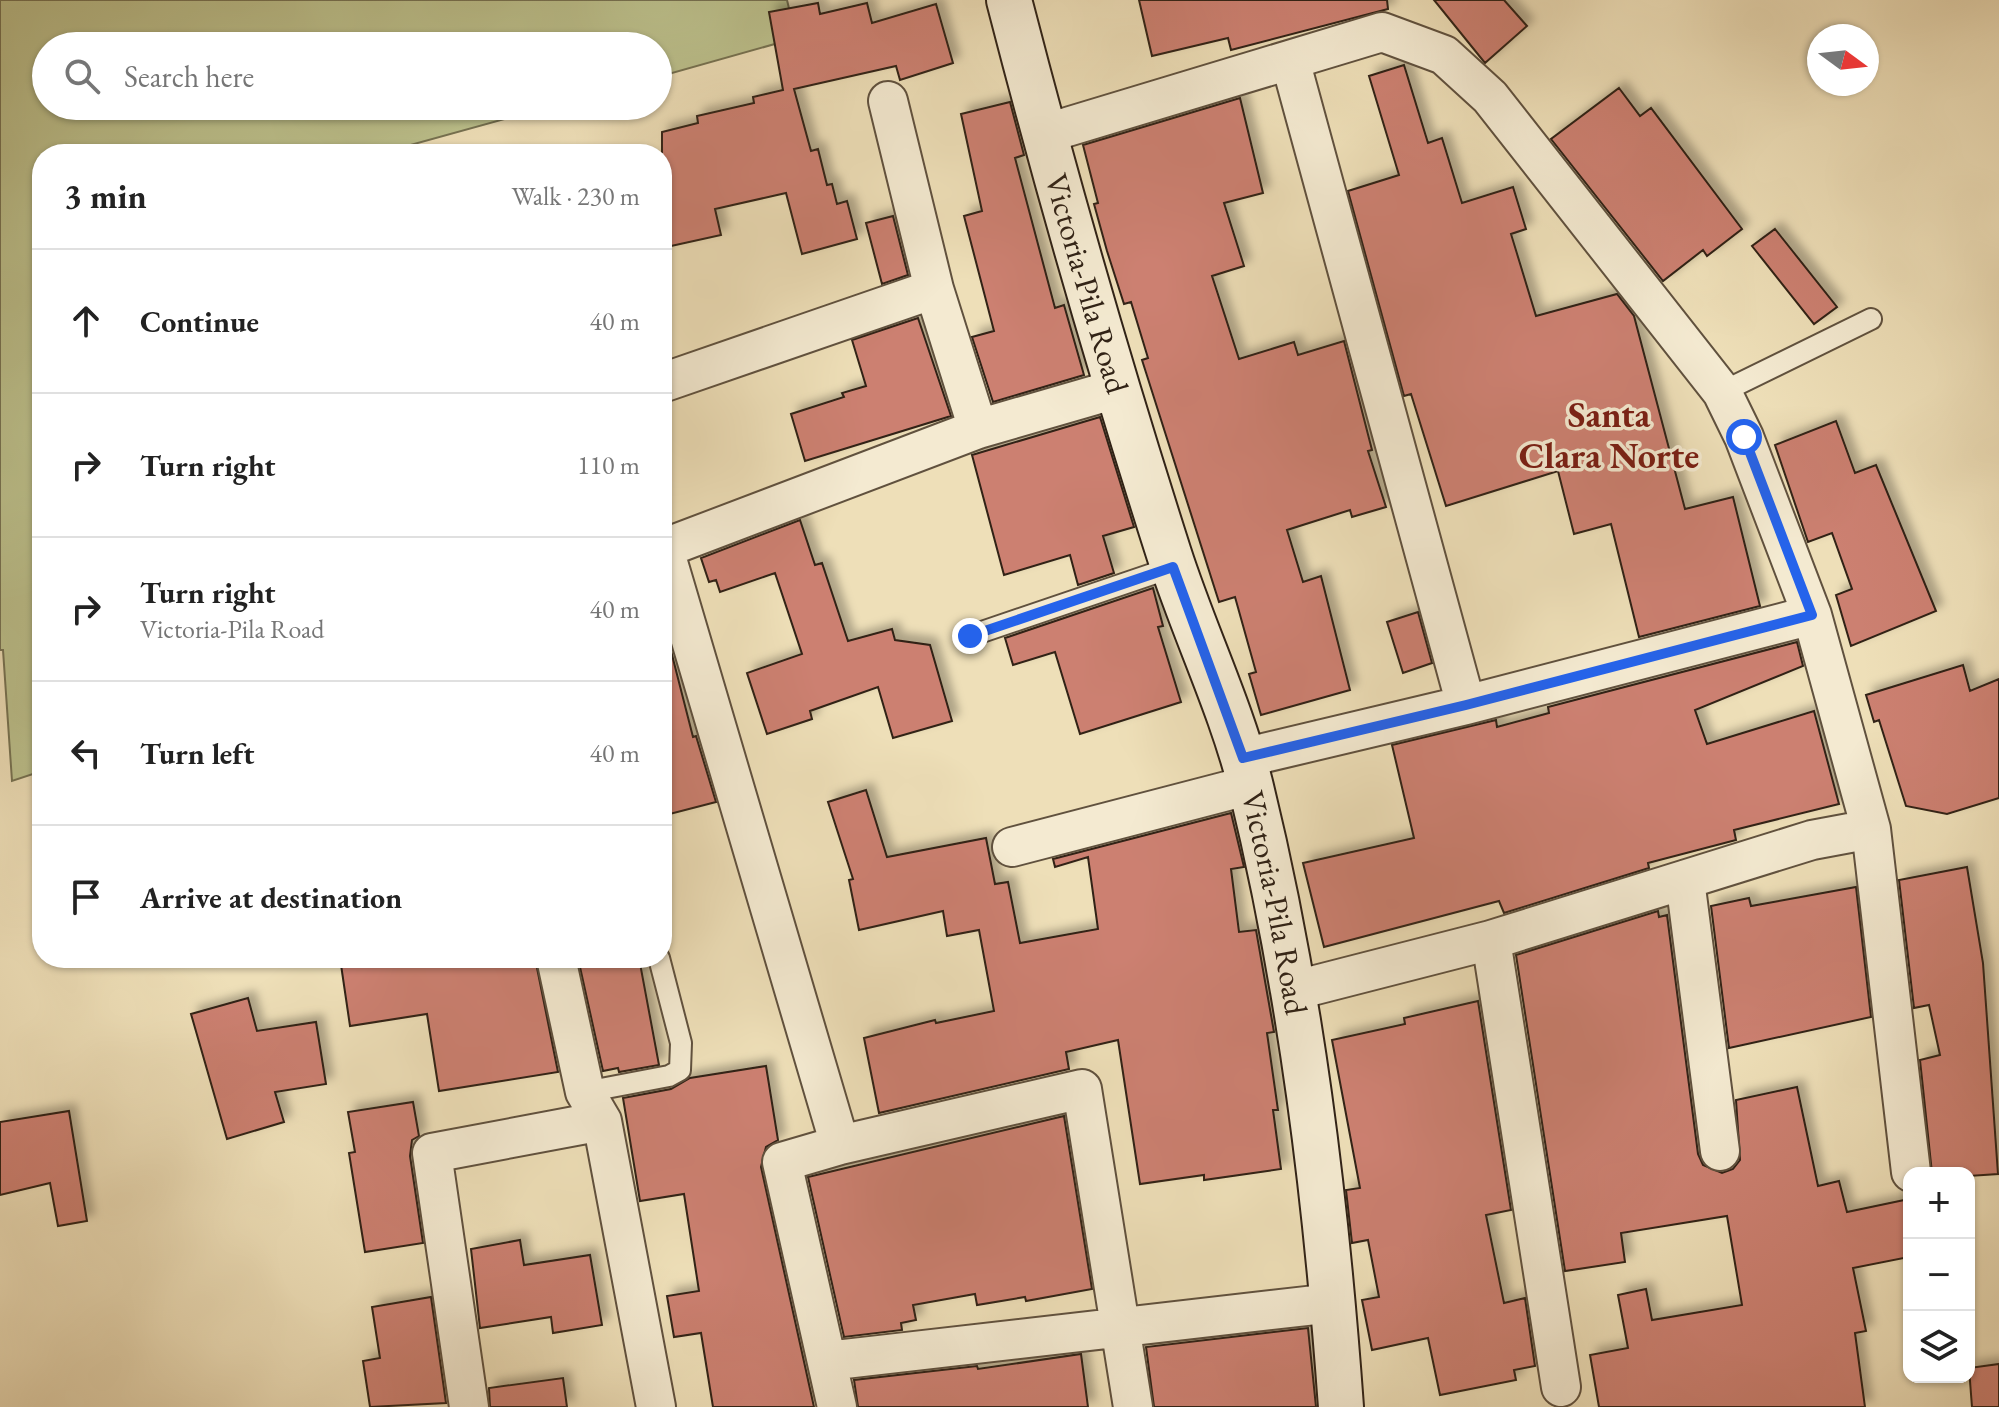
<!DOCTYPE html>
<meta charset="utf-8">
<style>
:root{--surface:#fff;--page:#f6f6f6;--text:#222;--muted:#767676;--line:#e0e0e0}
body{margin:0;font-family:"EB Garamond",serif;background:var(--page);color:var(--text)}
.controls{position:absolute;right:24px;bottom:24px;display:grid;overflow:hidden;border-radius:16px;box-shadow:0 2px 6px #0004}
.controls button{width:72px;height:72px;display:grid;place-items:center;padding:0;border:0;border-bottom:2px solid var(--line);background:var(--surface);color:var(--text);font:40px sans-serif}
.compass{position:absolute;left:1807px;top:24px;width:72px;height:72px;border-radius:50%;background:var(--surface);box-shadow:0 2px 6px #0004;rotate:105deg}
.stop{position:absolute;width:24px;height:24px;margin:-18px;border:6px solid #2563eb;border-radius:50%;background:#fff}
.stop.end{background:#2563eb;border-color:#fff;box-shadow:0 2px 8px #0008}
.list{margin:0;padding:0;list-style:none}
h2{display:flex;justify-content:space-between;align-items:center;height:104px;margin:0;padding:0 32px;font-size:34px}
h2 small{font-size:26px;font-weight:400;color:var(--muted)}
.list li{display:grid;grid-template-columns:52px 1fr auto;gap:24px;align-items:center;box-sizing:border-box;height:144px;padding:0 32px;border-top:2px solid var(--line)}
.list b{display:block;font-size:30px;white-space:nowrap}
.list p{margin:0;font-size:26px;white-space:nowrap;color:var(--muted)}
.list em{font-size:26px;font-style:normal;color:var(--muted)}
.icon{flex:none;width:44px;height:44px;fill:none;stroke:currentColor;stroke-width:2;stroke-linecap:round;stroke-linejoin:round}
.map{position:relative;flex:none;width:1999px;height:1407px;overflow:hidden}
.search{position:absolute;background:var(--surface);box-shadow:0 2px 6px #0004;left:32px;top:32px;width:640px;height:88px;display:flex;align-items:center;gap:20px;box-sizing:border-box;padding:0 28px;border-radius:44px;color:var(--muted);font-size:30px}
.panel{position:absolute;background:var(--surface);box-shadow:0 2px 6px #0004;left:32px;top:144px;width:640px;height:824px;border-radius:32px}
.map>svg:first-child{display:block}
</style>
<div class="map">
<svg width="1999" height="1407" viewBox="0 0 1999 1407">
<defs>
<filter id="shadow"><feDropShadow dx="7" dy="-7" stdDeviation="4" flood-color="#0004"/></filter>
</defs>
<rect width="100%" height="100%" fill="#eedfb8"/>
<filter id="stains"><feTurbulence type="fractalNoise" baseFrequency=".0025" numOctaves="4"/><feColorMatrix values="0 0 0 0 .2 0 0 0 0 .09 0 0 0 0 .02 0 0 0 .5 -.17"/></filter>
<radialGradient id="worn" r=".72"><stop offset=".6" stop-color="#630" stop-opacity="0"/><stop offset="1" stop-color="#630" stop-opacity=".3"/></radialGradient>
<path fill="#bcc18d" stroke="#767252" stroke-width="2" d="M 0,0 L 787,0 L 796,38 L 658,77 L 658,46 L 46,46 L 46,106 L 552,106 L 378,154 L 42,154 L 42,771 L 12,781 L 3,650 L 0,650 Z"/>
<path fill="#cc8071" stroke="#302216" stroke-width="2" filter="url(#shadow)" d="M 1139,0 L 1387,0 L 1388,9 L 1231,50 L 1228,38 L 1152,56 Z
M 1434,0 L 1504,0 L 1527,26 L 1485,63 Z
M 818,3 L 820,14 L 867,3 L 872,23 L 936,4 L 953,63 L 900,80 L 896,66 L 794,89 L 811,151 L 818,149 L 827,185 L 832,184 L 837,204 L 847,201 L 857,239 L 802,254 L 786,193 L 715,209 L 721,235 L 662,248 L 662,132 L 698,123 L 697,116 L 754,103 L 753,97 L 783,90 L 769,12 Z
M 1404,65 L 1428,143 L 1442,138 L 1462,203 L 1513,187 L 1526,229 L 1511,234 L 1536,316 L 1617,294 L 1634,316 L 1685,509 L 1733,497 L 1760,606 L 1639,637 L 1611,524 L 1574,534 L 1558,471 L 1446,506 L 1411,394 L 1404,396 L 1348,191 L 1399,175 L 1369,76 Z
M 1619,88 L 1640,116 L 1651,108 L 1742,229 L 1707,256 L 1703,250 L 1663,281 L 1551,139 Z
M 1240,98 L 1263,193 L 1224,203 L 1244,266 L 1212,276 L 1239,359 L 1294,342 L 1298,355 L 1344,341 L 1372,450 L 1368,451 L 1386,507 L 1352,517 L 1350,510 L 1287,530 L 1303,582 L 1321,576 L 1350,690 L 1261,715 L 1249,674 L 1256,672 L 1235,597 L 1219,602 L 1142,360 L 1148,358 L 1131,302 L 1124,304 L 1107,251 L 1094,204 L 1098,203 L 1083,145 Z
M 1010,102 L 1024,155 L 1015,158 L 1055,308 L 1064,305 L 1084,375 L 993,402 L 972,337 L 994,331 L 964,216 L 982,211 L 961,114 Z
M 893,216 L 908,275 L 882,284 L 866,223 Z
M 1775,229 L 1837,307 L 1814,324 L 1752,246 Z
M 918,318 L 951,416 L 805,461 L 791,414 L 844,397 L 842,393 L 866,386 L 852,340 Z
M 1100,417 L 1134,527 L 1103,536 L 1114,573 L 1078,585 L 1070,555 L 1004,575 L 972,455 Z
M 1836,421 L 1855,473 L 1876,465 L 1936,611 L 1851,646 L 1836,595 L 1852,589 L 1832,533 L 1808,542 L 1775,445 Z
M 800,520 L 815,565 L 822,563 L 848,641 L 892,629 L 895,640 L 930,645 L 952,721 L 893,738 L 878,687 L 810,711 L 812,719 L 767,734 L 747,673 L 802,654 L 775,573 L 720,592 L 716,580 L 709,582 L 701,558 Z
M 1153,588 L 1163,626 L 1158,627 L 1181,702 L 1080,734 L 1055,652 L 1013,665 L 1005,638 Z
M 1418,612 L 1432,663 L 1403,673 L 1387,622 Z
M 1797,642 L 1803,666 L 1695,710 L 1707,744 L 1814,711 L 1839,804 L 1734,830 L 1736,840 L 1648,863 L 1649,868 L 1504,913 L 1499,901 L 1324,947 L 1303,863 L 1414,838 L 1392,745 L 1496,720 L 1497,727 L 1549,713 L 1548,707 Z
M 671,651 L 693,737 L 696,736 L 716,802 L 662,816 L 662,652 Z
M 1963,665 L 1970,691 L 1999,679 L 1999,798 L 1947,814 L 1906,806 L 1879,720 L 1874,722 L 1866,695 Z
M 866,790 L 887,857 L 986,838 L 995,884 L 1008,882 L 1020,943 L 1098,929 L 1088,857 L 1055,867 L 1053,859 L 1231,813 L 1244,867 L 1231,869 L 1239,932 L 1256,930 L 1274,1032 L 1267,1033 L 1278,1110 L 1273,1110 L 1281,1169 L 1204,1180 L 1204,1175 L 1140,1184 L 1118,1040 L 1066,1052 L 1069,1069 L 879,1113 L 864,1038 L 935,1020 L 936,1023 L 994,1011 L 979,930 L 947,936 L 943,911 L 859,930 L 849,880 L 853,879 L 828,802 Z
M 1967,867 L 1983,963 L 1998,1174 L 1969,1176 L 1969,1173 L 1932,1173 L 1920,1060 L 1940,1055 L 1929,1005 L 1914,1008 L 1899,880 Z
M 1856,887 L 1871,1017 L 1729,1048 L 1711,906 L 1749,898 L 1751,906 Z
M 1658,911 L 1659,917 L 1667,915 L 1698,1154 L 1703,1165 L 1722,1173 L 1733,1169 L 1740,1160 L 1736,1100 L 1797,1087 L 1818,1186 L 1839,1181 L 1847,1212 L 1909,1199 L 1909,1257 L 1853,1268 L 1866,1331 L 1855,1333 L 1865,1407 L 1599,1407 L 1590,1355 L 1628,1348 L 1618,1295 L 1646,1289 L 1652,1320 L 1742,1305 L 1727,1216 L 1621,1233 L 1625,1262 L 1565,1271 L 1516,955 Z
M 340,958 L 535,958 L 558,1072 L 439,1091 L 427,1014 L 350,1026 Z
M 578,958 L 639,958 L 659,1065 L 619,1072 L 618,1068 L 603,1071 Z
M 248,998 L 257,1031 L 316,1022 L 326,1084 L 275,1092 L 284,1122 L 227,1139 L 191,1014 Z
M 1478,1001 L 1511,1210 L 1486,1215 L 1504,1303 L 1525,1298 L 1535,1366 L 1514,1370 L 1516,1380 L 1440,1395 L 1428,1338 L 1372,1350 L 1362,1300 L 1379,1297 L 1368,1240 L 1352,1243 L 1346,1190 L 1360,1188 L 1332,1040 L 1405,1024 L 1404,1018 Z
M 766,1066 L 778,1140 L 766,1147 L 761,1167 L 814,1407 L 713,1407 L 701,1333 L 674,1337 L 667,1296 L 699,1291 L 684,1194 L 640,1201 L 623,1098 L 671,1089 L 690,1078 Z
M 413,1102 L 419,1136 L 412,1140 L 410,1156 L 423,1243 L 365,1252 L 349,1153 L 355,1152 L 348,1112 Z
M 69,1111 L 87,1221 L 58,1226 L 50,1183 L 0,1195 L 0,1122 Z
M 1064,1116 L 1092,1289 L 1026,1301 L 1025,1297 L 977,1305 L 975,1294 L 913,1305 L 916,1320 L 901,1323 L 902,1330 L 844,1337 L 808,1177 Z
M 520,1240 L 524,1265 L 590,1255 L 602,1325 L 553,1333 L 551,1317 L 480,1328 L 471,1249 Z
M 431,1297 L 446,1403 L 370,1407 L 363,1361 L 380,1358 L 372,1307 Z
M 1308,1328 L 1316,1407 L 1154,1407 L 1146,1347 Z
M 1081,1354 L 1088,1407 L 858,1407 L 854,1380 L 977,1366 L 978,1369 Z
M 1999,1364 L 1999,1407 L 1972,1407 L 1969,1368 Z
M 563,1378 L 567,1407 L 490,1407 L 489,1388 Z"/>
<g fill="none" stroke-linecap="round" stroke-linejoin="round">
<g stroke="#60513e" stroke-width="24">
<path id="service" d="M 1722,392 L 1871,319
M 970,636 L 1173,567
M 585,1092 L 669,1076 L 680,1070 L 681,1043 L 659,958"/>
</g>
<g stroke="#60513e" stroke-width="42">
<path id="minor" d="M 1290,60 L 1466,705
M 888,101 L 934,289 L 978,429
M 1044,134 L 1382,32 L 1444,55 L 1490,97 L 1722,392 L 1744,437 L 1812,615 L 1871,829 L 1911,1172
M 662,383 L 934,289
M 662,549 L 978,429 L 1116,389
M 664,549 L 840,1145
M 1243,758 L 1466,705 L 1812,615
M 1012,847 L 1250,785
M 1685,880 L 1720,1151
M 1491,940 L 1561,1387
M 556,958 L 585,1092 L 602,1121 L 656,1407
M 1296,990 L 1491,940 L 1812,840 L 1871,829
M 827,1361 L 1333,1303
M 469,1407 L 432,1153 L 602,1121
M 837,1407 L 782,1162 L 840,1145 L 1082,1089 L 1133,1407"/>
</g>
<g stroke="#302216" stroke-width="48">
<g id="secondary">
<path id="s1" d="M 1009,0 C 1057,186 1110,370 1169,554 C 1194,632 1231,707 1251,787 C 1301,991 1326,1198 1341,1407"/>
</g>
</g>
<use href="#service" stroke="#f4ead1" stroke-width="20"/>
<use href="#minor" stroke="#f4ead1" stroke-width="38"/>
<use href="#secondary" stroke="#f4ead1" stroke-width="44"/>
</g>
<g fill="none" stroke-linecap="round" stroke-linejoin="round">
<path stroke="#2563eb" stroke-width="10" d="M 970,636 L 1173,567 L 1243,758 L 1466,705 L 1812,615 L 1744,437"/>
</g>
<g text-anchor="middle" dominant-baseline="central" stroke-width="7" stroke-linejoin="round" paint-order="stroke">
<g font-size="32" fill="#302216" stroke="#f4ead1">
<text stroke="none"><textPath href="#s1" startOffset="294">Victoria-Pila Road</textPath></text>
<text stroke="none"><textPath href="#s1" startOffset="942">Victoria-Pila Road</textPath></text>
</g>
<g font-size="36" font-weight="bold" fill="#7a1f14" stroke="#f4ead1">
<text x="1609" y="414">Santa<tspan x="1609" dy="41">Clara Norte</tspan></text>
</g>
</g>
<rect width="100%" height="100%" filter="url(#stains)"/>
<rect width="100%" height="100%" fill="url(#worn)"/>
</svg>
<div class="controls">
<button>+</button>
<button>−</button>
<button><svg class="icon" aria-label="layers" viewBox="0 0 24 24"><path d="M12 4l9 5-9 5-9-5zM3 14l9 5 9-5"/></svg></button>
</div>
<svg class="compass" viewBox="-18 -18 36 36"><path d="M0-13l5 13h-10z" fill="#e53935"/><path d="M0 13l5-13h-10z" fill="#767676"/></svg>
<div class="stop" style="left:1744px;top:437px"></div>
<div class="stop end" style="left:970px;top:636px"></div>
<div class="search"><svg class="icon" aria-label="search" viewBox="0 0 24 24"><circle cx="10" cy="10" r="6"/><path d="M15 15l6 6"/></svg>Search here</div>
<section class="panel">
<h2>3 min<small>Walk · 230 m</small></h2>
<ul class="list">
<li><svg class="icon" aria-label="ahead" viewBox="0 0 24 24"><path d="M12 20V5M6 11l6-6 6 6"/></svg><div><b>Continue</b></div><em>40 m</em></li>
<li><svg class="icon" aria-label="right" viewBox="0 0 24 24"><path d="M7 20v-9h11M14 6l5 5-5 5"/></svg><div><b>Turn right</b></div><em>110 m</em></li>
<li><svg class="icon" aria-label="right" viewBox="0 0 24 24"><path d="M7 20v-9h11M14 6l5 5-5 5"/></svg><div><b>Turn right</b><p>Victoria-Pila Road</p></div><em>40 m</em></li>
<li><svg class="icon" aria-label="left" viewBox="0 0 24 24"><path d="M17 20v-9H6M10 6l-5 5 5 5"/></svg><div><b>Turn left</b></div><em>40 m</em></li>
<li><svg class="icon" aria-label="arrive" viewBox="0 0 24 24"><path d="M6 21V4h12l-3 4 3 4H6"/></svg><div><b>Arrive at destination</b></div></li>
</ul>
</section>
</div>
